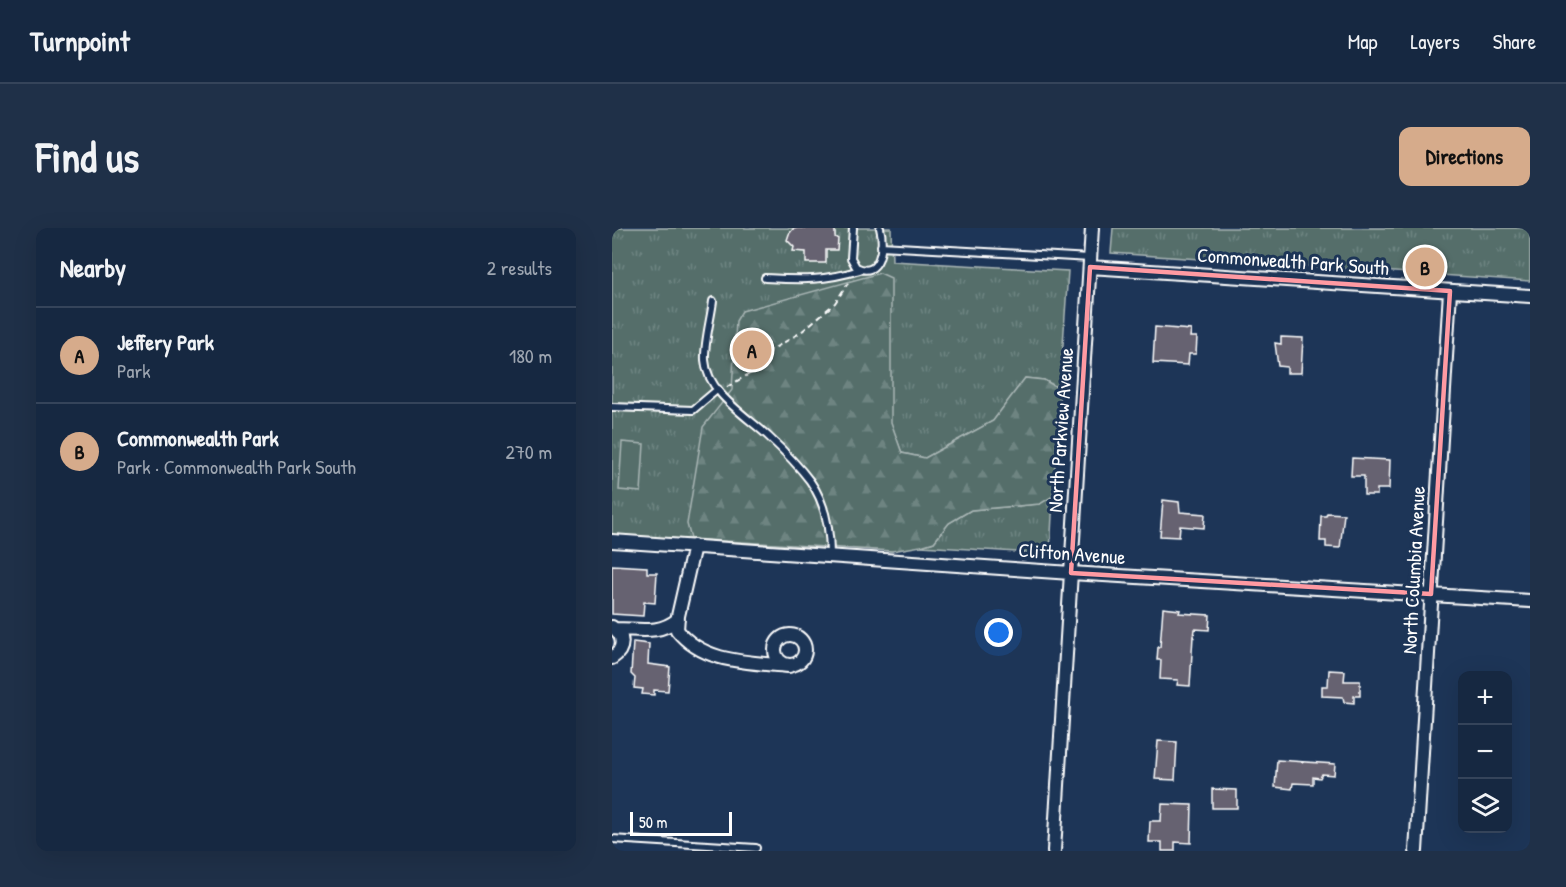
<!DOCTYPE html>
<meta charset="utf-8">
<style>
:root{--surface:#162841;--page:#1f3048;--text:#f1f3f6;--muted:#9ea6b1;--line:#35445a;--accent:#d6ab8b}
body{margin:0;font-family:"Patrick Hand",sans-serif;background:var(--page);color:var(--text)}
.controls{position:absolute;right:18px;bottom:18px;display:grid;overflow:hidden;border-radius:12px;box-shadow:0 6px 24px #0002}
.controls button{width:54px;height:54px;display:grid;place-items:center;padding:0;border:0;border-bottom:2px solid var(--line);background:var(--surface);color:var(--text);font:30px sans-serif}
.scale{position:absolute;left:18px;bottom:15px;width:102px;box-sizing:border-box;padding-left:6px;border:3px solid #fff;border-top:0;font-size:16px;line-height:21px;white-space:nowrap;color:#fff;-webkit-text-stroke:4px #1d3557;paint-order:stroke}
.you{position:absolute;left:387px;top:405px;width:21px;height:21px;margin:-15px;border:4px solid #fff;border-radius:50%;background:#1a73e8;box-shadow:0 0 0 9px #1a73e833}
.badge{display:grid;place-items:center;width:39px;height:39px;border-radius:50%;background:var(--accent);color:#111;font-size:20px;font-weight:700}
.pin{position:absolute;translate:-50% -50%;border:3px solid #fff;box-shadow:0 2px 6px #0006}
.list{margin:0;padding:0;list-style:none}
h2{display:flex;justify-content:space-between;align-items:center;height:78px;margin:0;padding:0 24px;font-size:26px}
h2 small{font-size:20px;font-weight:400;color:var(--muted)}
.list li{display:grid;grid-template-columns:39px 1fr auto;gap:18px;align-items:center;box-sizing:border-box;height:96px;padding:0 24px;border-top:2px solid var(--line)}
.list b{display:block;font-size:22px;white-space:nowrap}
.list p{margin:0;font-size:20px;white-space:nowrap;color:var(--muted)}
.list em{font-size:20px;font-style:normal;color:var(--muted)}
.icon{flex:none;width:33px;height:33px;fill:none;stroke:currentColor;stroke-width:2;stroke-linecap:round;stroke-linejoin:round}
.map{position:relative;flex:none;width:918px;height:623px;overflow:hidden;border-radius:12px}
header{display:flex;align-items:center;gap:36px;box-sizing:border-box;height:84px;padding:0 30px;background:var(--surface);border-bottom:2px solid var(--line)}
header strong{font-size:28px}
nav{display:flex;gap:33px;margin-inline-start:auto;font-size:21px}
.intro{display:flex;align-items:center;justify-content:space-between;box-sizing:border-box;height:144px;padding:0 36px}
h1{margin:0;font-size:42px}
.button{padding:15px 27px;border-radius:12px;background:var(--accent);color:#111;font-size:21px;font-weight:700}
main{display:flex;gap:36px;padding:0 36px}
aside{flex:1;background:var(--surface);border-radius:12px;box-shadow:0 6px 24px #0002}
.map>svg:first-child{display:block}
</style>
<header>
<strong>Turnpoint</strong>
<nav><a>Map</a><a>Layers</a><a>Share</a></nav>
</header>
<div class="intro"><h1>Find us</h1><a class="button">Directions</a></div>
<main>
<aside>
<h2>Nearby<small>2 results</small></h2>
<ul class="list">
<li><span class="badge">A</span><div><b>Jeffery Park</b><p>Park</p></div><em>180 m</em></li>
<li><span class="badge">B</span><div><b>Commonwealth Park</b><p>Park · Commonwealth Park South</p></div><em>270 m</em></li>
</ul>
</aside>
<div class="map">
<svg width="918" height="623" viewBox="0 0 918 623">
<defs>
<pattern id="grass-tufts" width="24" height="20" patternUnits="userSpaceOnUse" patternTransform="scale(1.5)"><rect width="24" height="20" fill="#546e6b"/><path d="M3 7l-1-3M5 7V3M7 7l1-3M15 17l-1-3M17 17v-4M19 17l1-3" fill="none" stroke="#6e8481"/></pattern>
<pattern id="forest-firs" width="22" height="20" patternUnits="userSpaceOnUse" patternTransform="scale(1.5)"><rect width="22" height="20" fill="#546e6b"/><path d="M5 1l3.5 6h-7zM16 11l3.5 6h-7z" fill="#6e8481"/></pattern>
</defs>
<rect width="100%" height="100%" fill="#1d3557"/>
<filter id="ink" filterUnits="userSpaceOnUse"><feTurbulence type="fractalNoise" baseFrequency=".0167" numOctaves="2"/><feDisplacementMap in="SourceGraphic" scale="12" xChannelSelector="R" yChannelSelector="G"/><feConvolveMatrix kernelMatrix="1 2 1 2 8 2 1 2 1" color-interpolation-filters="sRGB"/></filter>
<g filter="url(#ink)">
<path fill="url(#grass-tufts)" stroke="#aab6b5" stroke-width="1.5" d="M 0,0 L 279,0 L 280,33 L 456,43 L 448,161 L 432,152 L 413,150 L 381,193 L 313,230 L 290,225 L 279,197 L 280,323 L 79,311 L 0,309 Z
M 501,0 L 918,0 L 918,53 L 499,25 Z
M 441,268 L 438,326 L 309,318 L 322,314 L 337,295 L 359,282 L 427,276 Z"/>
<path fill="url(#forest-firs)" stroke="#aab6b5" stroke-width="1.5" d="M 268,45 L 279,50 L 279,194 L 290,225 L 313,230 L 381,193 L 413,150 L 432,152 L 448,161 L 441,268 L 428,276 L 359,282 L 337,295 L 322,314 L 309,318 L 280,323 L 79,311 L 75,296 L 91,199 L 120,162 L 124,93 L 130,83 Z"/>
<path fill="#546e6b" stroke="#aab6b5" stroke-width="1.5" d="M 10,214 L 32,216 L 29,264 L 7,262 Z"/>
<path fill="#666271" stroke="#fff" stroke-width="1.5" d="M 186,0 L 223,0 L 223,9 L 226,11 L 225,22 L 214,22 L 214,35 L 194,35 L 194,24 L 181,23 L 182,19 L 175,12 L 177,6 L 181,1 Z
M 543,99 L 579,102 L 578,109 L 585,109 L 584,126 L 577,126 L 576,137 L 541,135 Z
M 669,109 L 691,110 L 689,145 L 675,145 L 675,139 L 666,138 L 663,115 L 669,116 Z
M 740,230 L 778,232 L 777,261 L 765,261 L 765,267 L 752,267 L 752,248 L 739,248 Z
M 551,272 L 567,274 L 568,284 L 593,286 L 592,300 L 568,298 L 567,309 L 548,308 Z
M 715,285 L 732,286 L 728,320 L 714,319 L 714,313 L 708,313 L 709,288 L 714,288 Z
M 0,337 L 35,339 L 35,345 L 45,345 L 43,375 L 32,374 L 31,388 L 0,386 Z
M 551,380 L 568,382 L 567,385 L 598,387 L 597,402 L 583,401 L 582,409 L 581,408 L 578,458 L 565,457 L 566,452 L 548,451 L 549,432 L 545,432 L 546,419 L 548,419 Z
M 21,414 L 37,416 L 36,436 L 58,439 L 56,463 L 42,462 L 42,467 L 30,466 L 31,461 L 22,460 L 23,450 L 19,446 Z
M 717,442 L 733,443 L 732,453 L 748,453 L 748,468 L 742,468 L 742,475 L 732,474 L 731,469 L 710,468 L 710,458 L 716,458 Z
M 546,513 L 565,514 L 563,552 L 543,551 Z
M 665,532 L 723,536 L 722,547 L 710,546 L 708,550 L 701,549 L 701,556 L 681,555 L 680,561 L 663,559 Z
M 600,561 L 625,562 L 625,580 L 600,580 Z
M 550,576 L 580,577 L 579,615 L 563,614 L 563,623 L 550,623 L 550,614 L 537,614 L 538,593 L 549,593 Z"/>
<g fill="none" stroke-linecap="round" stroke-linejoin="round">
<g stroke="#fff" stroke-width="10">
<path id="lane" d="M 241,0 L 239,30 L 244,39 C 268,52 273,17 268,0
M 269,18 L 478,30
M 153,50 C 190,52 212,53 248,42
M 101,73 C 99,90 92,116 93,132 C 95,165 135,188 157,209 C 171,222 186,237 198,253 C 213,274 218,302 218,327
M 0,179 L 81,182 L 106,161
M 0,611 L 144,620"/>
</g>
<g stroke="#fff" stroke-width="16">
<path id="street" d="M 478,39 L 918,68
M 0,313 L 459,345 L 918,373
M 82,318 L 66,388 L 65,402 C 92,436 138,434 177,438
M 0,399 C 13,407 13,421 0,430
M 4,401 C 27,401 47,407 66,391
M163 422a15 15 0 1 1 30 0a15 15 0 1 1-30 0Z
M 442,623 L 480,0
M 804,623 L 838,63"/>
</g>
<path stroke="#fff" stroke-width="2" stroke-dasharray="6 4.5" stroke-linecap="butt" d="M 115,159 L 139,145 L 159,122 L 188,105 L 223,75 L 236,55"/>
<use href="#lane" stroke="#1d3557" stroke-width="6"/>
<use href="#street" stroke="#1d3557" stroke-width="12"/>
</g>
</g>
<path fill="none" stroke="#ff9aa2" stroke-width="4.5" stroke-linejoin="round" d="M 478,39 L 838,63 L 819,366 L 459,345 Z"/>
<g text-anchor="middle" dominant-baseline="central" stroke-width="6" stroke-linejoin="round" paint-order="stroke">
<g font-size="20" fill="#fff" stroke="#1d3557">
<text transform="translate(681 33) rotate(4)">Commonwealth Park South</text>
<text transform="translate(448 202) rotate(-86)">North Parkview Avenue</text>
<text transform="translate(460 325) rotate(4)">Clifton Avenue</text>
<text transform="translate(801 342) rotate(-87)">North Columbia Avenue</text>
</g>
</g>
</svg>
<div class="controls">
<button>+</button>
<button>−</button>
<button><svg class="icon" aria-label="layers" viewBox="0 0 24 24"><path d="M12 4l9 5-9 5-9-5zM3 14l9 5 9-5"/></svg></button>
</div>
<div class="scale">50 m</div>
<div class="you"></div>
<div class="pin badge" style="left:140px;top:122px">A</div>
<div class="pin badge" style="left:813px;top:39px">B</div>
</div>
</main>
